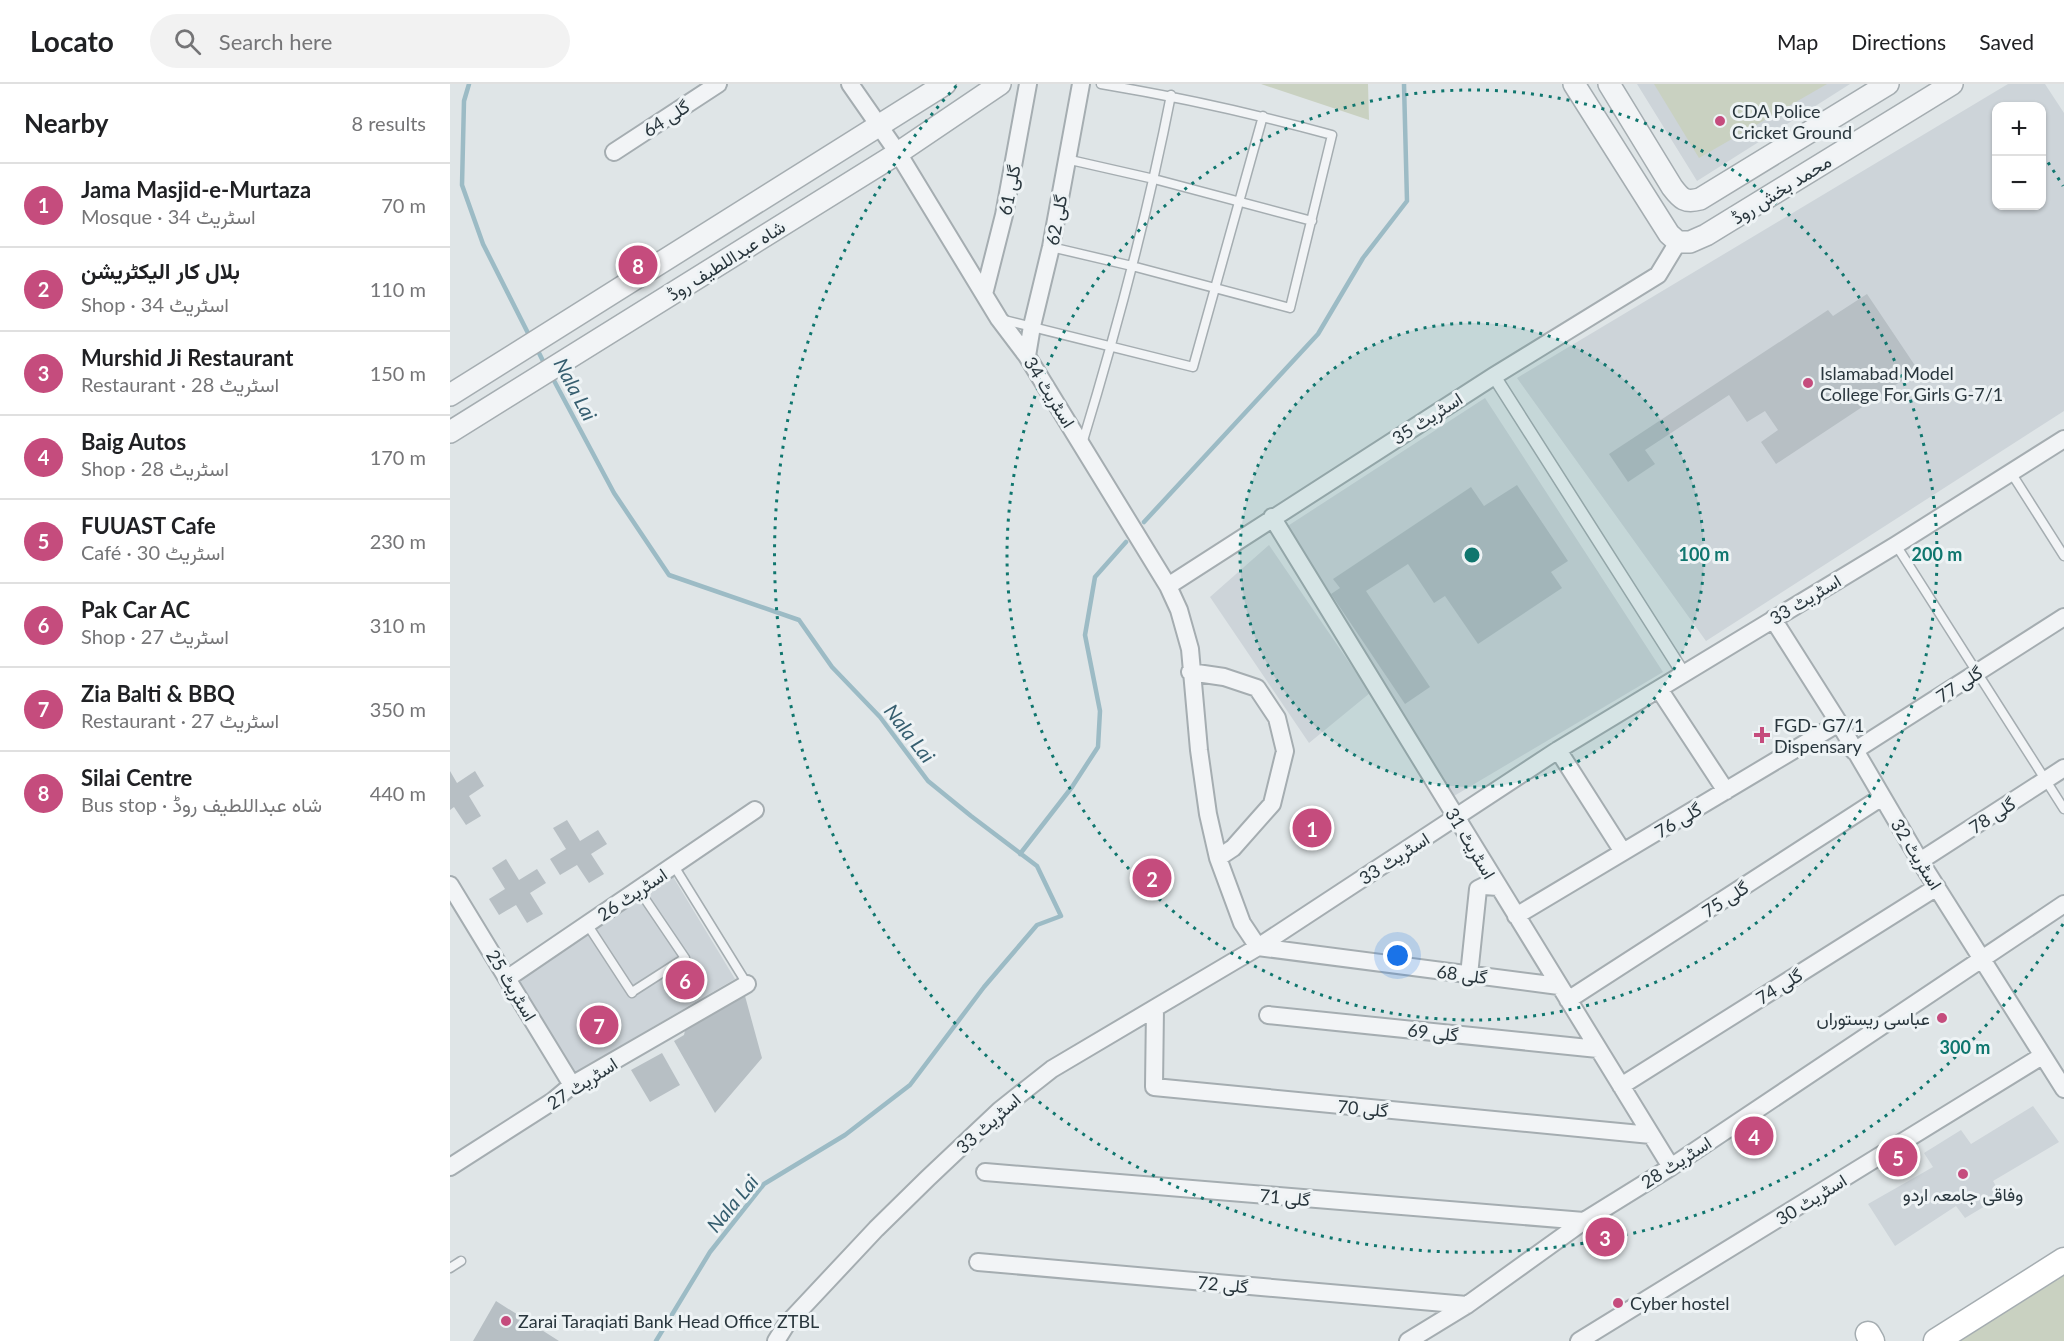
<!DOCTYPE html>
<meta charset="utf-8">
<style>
:root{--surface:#fff;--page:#f2f2f2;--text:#202124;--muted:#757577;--line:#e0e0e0;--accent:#c54c7d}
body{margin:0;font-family:Lato,Vazirmatn,sans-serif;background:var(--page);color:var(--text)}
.controls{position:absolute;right:18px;top:18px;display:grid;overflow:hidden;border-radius:12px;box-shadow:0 2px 4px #0004}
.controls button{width:54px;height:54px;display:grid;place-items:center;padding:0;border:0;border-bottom:2px solid var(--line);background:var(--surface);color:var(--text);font:30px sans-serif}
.you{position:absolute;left:948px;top:872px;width:21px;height:21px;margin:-15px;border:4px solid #fff;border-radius:50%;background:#1a73e8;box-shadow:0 0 0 9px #1a73e833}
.badge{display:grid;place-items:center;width:39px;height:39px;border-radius:50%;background:var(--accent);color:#fff;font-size:20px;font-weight:700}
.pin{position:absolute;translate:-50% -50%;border:3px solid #fff;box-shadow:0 2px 6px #0006}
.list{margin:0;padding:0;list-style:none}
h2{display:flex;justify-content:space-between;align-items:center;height:78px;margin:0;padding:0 24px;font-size:26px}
h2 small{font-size:20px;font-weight:400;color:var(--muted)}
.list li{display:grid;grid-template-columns:39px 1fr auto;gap:18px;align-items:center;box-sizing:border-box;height:84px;padding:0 24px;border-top:2px solid var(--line)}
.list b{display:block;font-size:22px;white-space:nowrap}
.list p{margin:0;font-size:20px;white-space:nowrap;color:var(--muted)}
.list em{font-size:20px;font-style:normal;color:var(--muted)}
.icon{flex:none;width:33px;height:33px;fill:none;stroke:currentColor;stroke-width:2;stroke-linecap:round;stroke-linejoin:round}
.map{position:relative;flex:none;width:1614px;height:1257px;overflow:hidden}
header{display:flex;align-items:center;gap:36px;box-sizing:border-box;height:84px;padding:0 30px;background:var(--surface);border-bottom:2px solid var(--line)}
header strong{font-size:28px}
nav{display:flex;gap:33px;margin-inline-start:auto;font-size:21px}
.search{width:420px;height:54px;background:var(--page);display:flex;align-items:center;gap:15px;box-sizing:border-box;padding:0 21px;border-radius:33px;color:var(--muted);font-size:22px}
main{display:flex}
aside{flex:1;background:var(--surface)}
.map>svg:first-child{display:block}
</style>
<header>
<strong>Locato</strong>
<div class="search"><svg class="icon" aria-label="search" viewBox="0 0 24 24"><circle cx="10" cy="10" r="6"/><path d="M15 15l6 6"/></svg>Search here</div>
<nav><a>Map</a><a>Directions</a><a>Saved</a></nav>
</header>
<main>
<aside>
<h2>Nearby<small>8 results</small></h2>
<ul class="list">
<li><span class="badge">1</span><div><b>Jama Masjid-e-Murtaza</b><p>Mosque · اسٹریٹ 34</p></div><em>70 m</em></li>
<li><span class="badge">2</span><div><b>بلال کار الیکٹریشن</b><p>Shop · اسٹریٹ 34</p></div><em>110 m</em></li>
<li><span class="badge">3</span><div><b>Murshid Ji Restaurant</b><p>Restaurant · اسٹریٹ 28</p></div><em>150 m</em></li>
<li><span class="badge">4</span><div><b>Baig Autos</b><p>Shop · اسٹریٹ 28</p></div><em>170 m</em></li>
<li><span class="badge">5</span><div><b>FUUAST Cafe</b><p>Café · اسٹریٹ 30</p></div><em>230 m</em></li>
<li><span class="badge">6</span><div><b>Pak Car AC</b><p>Shop · اسٹریٹ 27</p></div><em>310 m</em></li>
<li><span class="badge">7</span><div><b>Zia Balti &amp; BBQ</b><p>Restaurant · اسٹریٹ 27</p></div><em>350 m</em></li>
<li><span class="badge">8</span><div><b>Silai Centre</b><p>Bus stop · شاہ عبداللطیف روڈ</p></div><em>440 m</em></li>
</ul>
</aside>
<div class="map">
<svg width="1614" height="1257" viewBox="0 0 1614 1257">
<rect width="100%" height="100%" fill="#dfe5e7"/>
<path fill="#cdd4d9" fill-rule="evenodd" d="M 1187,0 L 1400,0 L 1247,97 Z
M 1558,0 L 1595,0 L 1614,29 L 1614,327 L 1256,557 L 1067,294 ZM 1546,22 L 1592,22 L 1592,122 L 1546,122 Z
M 1035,314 L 1213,588 L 1004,712 L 830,447 Z
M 819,461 L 920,609 L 859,659 L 760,513 Z
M 222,791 L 285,895 L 124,989 L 68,897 Z
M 1583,1022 L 1609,1058 L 1543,1097 L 1552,1112 L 1515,1134 L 1506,1122 L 1445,1162 L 1418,1120 L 1483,1083 L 1474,1069 L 1511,1046 L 1521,1060 Z"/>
<path fill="#c9d1c1" d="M 811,0 L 918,0 L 919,36 Z
M 1204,0 L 1377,0 L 1249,74 Z
M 1614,1185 L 1614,1257 L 1501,1257 Z"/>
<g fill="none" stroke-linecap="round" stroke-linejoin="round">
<path stroke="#9cbbc5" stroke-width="4.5" d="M 19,0 L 14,17 L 12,101 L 33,160 L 81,255
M 87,265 L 95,281
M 101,291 L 164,409 L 219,491 L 349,536 L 382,583 L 430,633 L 478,697 L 521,732 L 587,782 L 611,832 L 587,841 L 534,903 L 460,1001 L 395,1051 L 314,1100 L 260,1168 L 206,1257
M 694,438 L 868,250 L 913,174 L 957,117 L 954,0
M 570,770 L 622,703 L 648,663 L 650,627 L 635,551 L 645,493 L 676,458"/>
</g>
<path fill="#b7bfc4" d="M 1417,210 L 1468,286 L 1326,380 L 1311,358 L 1328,346 L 1315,327 L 1297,338 L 1279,311 L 1195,366 L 1205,380 L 1178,398 L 1159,370 L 1378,226 L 1383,232 Z
M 1067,401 L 1118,477 L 1101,488 L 1112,504 L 1028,560 L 995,512 L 984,519 L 958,480 L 916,507 L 980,603 L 955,620 L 881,510 L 890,504 L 883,495 L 1021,403 L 1034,422 Z
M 0,687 L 7,699 L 25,687 L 34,702 L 19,712 L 31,732 L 16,741 L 4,723 L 0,726 Z
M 117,736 L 130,757 L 148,746 L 157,760 L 141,770 L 154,790 L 139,799 L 127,781 L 110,791 L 100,775 L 116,765 L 103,744 Z
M 56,775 L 69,796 L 87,785 L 96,799 L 80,809 L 93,830 L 77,839 L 66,821 L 49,831 L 39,815 L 55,805 L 42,784 Z
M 295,912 L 312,974 L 265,1029 L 224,957 L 234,951 L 236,942 Z
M 212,969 L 230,1001 L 200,1018 L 181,986 Z
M 46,1217 L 109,1257 L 23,1257 Z"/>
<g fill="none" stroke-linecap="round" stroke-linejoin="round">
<g stroke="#a5adb1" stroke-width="11">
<path id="service" d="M 616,75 L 704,95 L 862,137
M 601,163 L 682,182 L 840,224 L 882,51 C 806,30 729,13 651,0
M 550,235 L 743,283 L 813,32
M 632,360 C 667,245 698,129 721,11
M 1560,387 L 1614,472
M 1446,461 L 1614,725
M 224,782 L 297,900
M 137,840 L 182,909
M 182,908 L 235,874 L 189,806
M 0,1184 L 11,1177"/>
</g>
<g stroke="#a5adb1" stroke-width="15">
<path id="pedestrian" d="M 1044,292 L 1233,589"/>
</g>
<g stroke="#a5adb1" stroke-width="20">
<path id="minor" d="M 400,0 L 448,69 L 549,235 L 577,272 L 718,502 L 729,526 L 740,565 L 749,666 L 758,730 L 768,774 L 792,839 L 808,863 L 1109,902
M 164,68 L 268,0
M 534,210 L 554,131 L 578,0
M 577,272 L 582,242 L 601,163 L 631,0
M 822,433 L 1221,1083
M 718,502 L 1044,292 L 1208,191 L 1228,158
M 1323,535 L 1389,639 L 1470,777 L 1614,1005
M 740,588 L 774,593 L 807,604 L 827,634 L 835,667 L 822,720 L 783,764 L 768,774
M 1209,605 L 1276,707
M 1108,666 L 1173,768
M 1404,667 L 1614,533
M 1470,777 L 1614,684
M 0,801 L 122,1001
M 1066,832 L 1389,639
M 1019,891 L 1028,805 L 1034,802 L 1048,803
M 58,894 L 305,726
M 1118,916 L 1432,713
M 705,924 L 704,1003 L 1201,1051
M 818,931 L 1148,965
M 1171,1002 L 1487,803
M 0,1083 L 103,1017 L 122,1001 L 297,900
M 535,1088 L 1134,1137
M 528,1178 L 1017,1221
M 326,1257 L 336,1241 L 426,1145 L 478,1094 L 550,1026 L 602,985 L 808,863 L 1108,666 L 1446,461 L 1614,355
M 958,1257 L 1017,1221 L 1134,1137 L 1221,1083 L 1614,820
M 1129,1257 L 1592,972"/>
</g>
<g stroke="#a5adb1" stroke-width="24">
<path id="tertiary" d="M 1124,0 L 1219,150 L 1228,158 L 1240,158 L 1256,151 L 1502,0
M 1159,0 L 1222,103 C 1231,115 1235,119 1250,115 L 1438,0
M 0,311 L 495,0
M 0,348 L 448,69 L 550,0"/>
</g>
<g stroke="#a5adb1" stroke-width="27">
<path id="secondary" d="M 1418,1250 L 1422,1257
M 1486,1257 L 1614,1176"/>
</g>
<use href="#service" stroke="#f2f4f6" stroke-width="8"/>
<use href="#pedestrian" stroke="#f2f4f6" stroke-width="12"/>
<use href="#minor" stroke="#f2f4f6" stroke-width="16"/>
<use href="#tertiary" stroke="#f2f4f6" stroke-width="21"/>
<use href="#secondary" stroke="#fff" stroke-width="24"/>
</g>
<circle cx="1022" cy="471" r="232" fill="#0f766e" fill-opacity=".12"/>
<g fill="none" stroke="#0f766e" stroke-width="3" stroke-dasharray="3 6">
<circle cx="1022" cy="471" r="232"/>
<circle cx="1022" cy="471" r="465"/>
<path d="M1613 840A697 697 0 1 1 508 0M1593 71A697 697 0 0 1 1613 102"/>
</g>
<g fill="#c54c7d" stroke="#eef3f5" stroke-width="2">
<circle cx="1270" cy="37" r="6"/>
<circle cx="1358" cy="299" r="6"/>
<path d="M1309 642h6v6h6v6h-6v6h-6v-6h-6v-6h6z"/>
<circle cx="1492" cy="934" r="6"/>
<circle cx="1513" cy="1090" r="6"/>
<circle cx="1168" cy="1219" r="6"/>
<circle cx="56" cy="1237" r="6"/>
</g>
<g text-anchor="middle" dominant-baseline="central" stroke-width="6" stroke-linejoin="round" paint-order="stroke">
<g font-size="18" fill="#29363d" stroke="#eef3f5" text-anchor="start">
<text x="1282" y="27">CDA Police<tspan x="1282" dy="21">Cricket Ground</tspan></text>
<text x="1370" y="289">Islamabad Model<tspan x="1370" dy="21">College For Girls G-7/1</tspan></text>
<text x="1324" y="641">FGD- G7/1<tspan x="1324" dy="21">Dispensary</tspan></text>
<text x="1480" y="934" text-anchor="end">عباسی ریستوراں</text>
<text x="1513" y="1110" text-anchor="middle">وفاقی جامعہ اردو</text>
<text x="1180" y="1219">Cyber hostel</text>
<text x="68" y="1237">Zarai Taraqiati Bank Head Office ZTBL</text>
</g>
<g font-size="18" fill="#29363d" stroke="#eef3f5">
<text transform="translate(216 34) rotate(-33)">گلی 64</text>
<text transform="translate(1331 105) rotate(-32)">محمد بخش روڈ</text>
<text transform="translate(559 106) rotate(-79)">گلی 61</text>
<text transform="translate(606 136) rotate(-80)">گلی 62</text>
<text transform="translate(276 176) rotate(-32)">شاہ عبداللطیف روڈ</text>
<text transform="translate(600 308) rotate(58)">اسٹریٹ 34</text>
<text transform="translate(977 334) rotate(-33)">اسٹریٹ 35</text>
<text transform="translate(1355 515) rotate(-31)">اسٹریٹ 33</text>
<text transform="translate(1509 600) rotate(-33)">گلی 77</text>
<text transform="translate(1542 731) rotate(-33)">گلی 78</text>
<text transform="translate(1228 736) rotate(-31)">گلی 76</text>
<text transform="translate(1021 759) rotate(59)">اسٹریٹ 31</text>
<text transform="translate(1467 770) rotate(58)">اسٹریٹ 32</text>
<text transform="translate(944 774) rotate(-33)">اسٹریٹ 33</text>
<text transform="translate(182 810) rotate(-34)">اسٹریٹ 26</text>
<text transform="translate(1275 815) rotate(-33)">گلی 75</text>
<text transform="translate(1012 890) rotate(7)">گلی 68</text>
<text transform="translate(62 901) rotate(59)">اسٹریٹ 25</text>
<text transform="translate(1329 902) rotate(-32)">گلی 74</text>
<text transform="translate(983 948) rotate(6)">گلی 69</text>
<text transform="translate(132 999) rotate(-33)">اسٹریٹ 27</text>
<text transform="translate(913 1024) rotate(5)">گلی 70</text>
<text transform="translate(538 1039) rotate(-42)">اسٹریٹ 33</text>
<text transform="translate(1226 1078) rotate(-33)">اسٹریٹ 28</text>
<text transform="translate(835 1113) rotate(5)">گلی 71</text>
<text transform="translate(1361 1115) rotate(-32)">اسٹریٹ 30</text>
<text transform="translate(773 1200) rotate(5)">گلی 72</text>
</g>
<g font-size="20" font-style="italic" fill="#365e6f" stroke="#eef3f5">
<text transform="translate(126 305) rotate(62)">Nala Lai</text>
<text transform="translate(460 649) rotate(52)">Nala Lai</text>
<text transform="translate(282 1119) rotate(-50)">Nala Lai</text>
</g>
</g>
<circle cx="1022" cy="471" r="9" fill="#0f766e" stroke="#eef3f5" stroke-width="3"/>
<g font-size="18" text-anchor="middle" font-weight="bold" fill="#0f766e" stroke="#eef3f5" stroke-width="6" stroke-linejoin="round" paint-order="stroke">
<text x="1254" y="477">100 m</text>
<text x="1487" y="477">200 m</text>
<text x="1515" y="970">300 m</text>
</g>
</svg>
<div class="controls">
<button>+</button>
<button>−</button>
</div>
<div class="you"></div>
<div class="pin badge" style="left:862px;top:744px">1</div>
<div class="pin badge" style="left:702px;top:794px">2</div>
<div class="pin badge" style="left:1155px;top:1153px">3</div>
<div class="pin badge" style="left:1304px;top:1052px">4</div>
<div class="pin badge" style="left:1448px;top:1073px">5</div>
<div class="pin badge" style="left:235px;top:896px">6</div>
<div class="pin badge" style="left:149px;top:941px">7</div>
<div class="pin badge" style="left:188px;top:181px">8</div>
</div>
</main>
